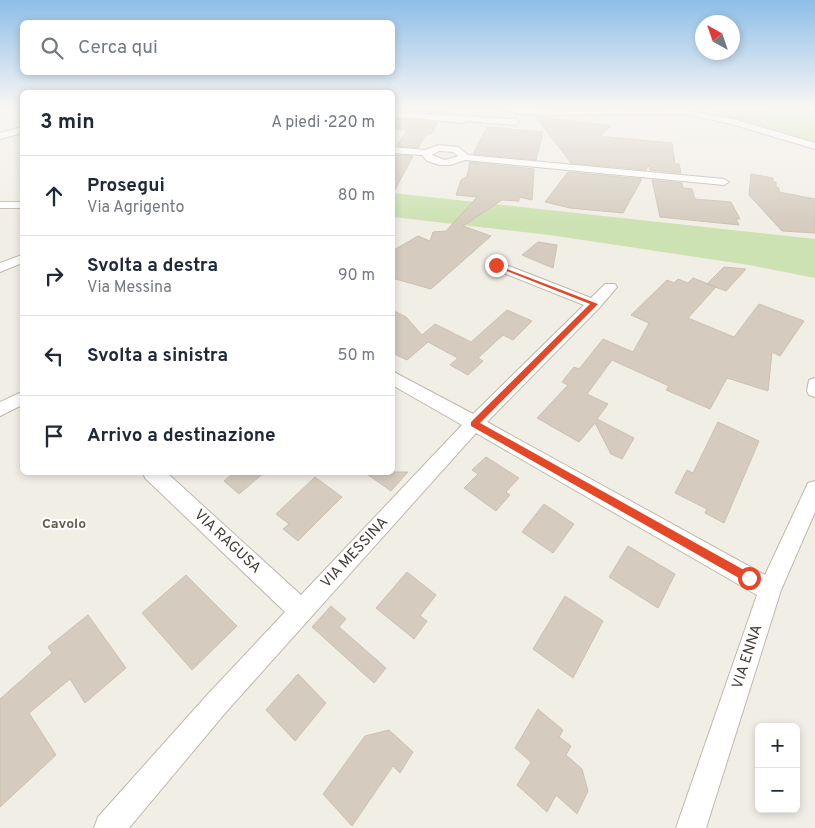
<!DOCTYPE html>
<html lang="it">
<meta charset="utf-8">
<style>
:root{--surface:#fff;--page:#f2f2f3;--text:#1f2937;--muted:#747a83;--line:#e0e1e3}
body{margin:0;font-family:Overpass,sans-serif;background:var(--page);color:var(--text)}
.controls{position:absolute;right:15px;bottom:15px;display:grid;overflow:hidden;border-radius:8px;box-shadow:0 2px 8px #0003}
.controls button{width:45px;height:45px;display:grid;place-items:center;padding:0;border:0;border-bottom:1px solid var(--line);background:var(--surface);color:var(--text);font:25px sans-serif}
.compass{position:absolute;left:695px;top:15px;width:45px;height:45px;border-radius:50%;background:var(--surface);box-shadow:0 2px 8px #0003;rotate:320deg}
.stop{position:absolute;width:15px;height:15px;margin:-11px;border:4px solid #e54729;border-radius:50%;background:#fff}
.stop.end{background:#e54729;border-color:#fff;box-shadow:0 1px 5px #0008}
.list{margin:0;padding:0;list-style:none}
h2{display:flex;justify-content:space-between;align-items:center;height:65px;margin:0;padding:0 20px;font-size:21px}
h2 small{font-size:16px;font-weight:400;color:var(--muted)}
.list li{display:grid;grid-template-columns:32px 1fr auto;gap:15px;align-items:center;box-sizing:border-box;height:80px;padding:0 20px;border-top:1px solid var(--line)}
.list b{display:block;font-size:19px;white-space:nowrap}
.list p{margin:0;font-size:16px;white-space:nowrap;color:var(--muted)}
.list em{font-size:16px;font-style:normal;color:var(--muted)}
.icon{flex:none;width:28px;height:28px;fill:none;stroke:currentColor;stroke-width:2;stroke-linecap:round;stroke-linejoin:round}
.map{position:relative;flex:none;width:815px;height:828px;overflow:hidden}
.search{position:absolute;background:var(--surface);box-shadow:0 2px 8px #0003;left:20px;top:20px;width:375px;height:55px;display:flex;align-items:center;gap:12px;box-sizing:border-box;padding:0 18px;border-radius:8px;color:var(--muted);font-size:19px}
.panel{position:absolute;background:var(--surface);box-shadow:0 2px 8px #0003;left:20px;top:90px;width:375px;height:385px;border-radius:8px}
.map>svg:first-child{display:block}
</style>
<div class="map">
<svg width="815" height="828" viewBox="0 0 815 828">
<rect width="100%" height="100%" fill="#f1eee6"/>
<path fill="#cce2b2" d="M 711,108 L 815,108 L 815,143 L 716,114 L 711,112 Z
M 392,193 L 815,239 L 815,278 L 749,265 L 550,235 L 393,217 Z"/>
<path fill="#d5ccbf" stroke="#ccc1b0" d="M 392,108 L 448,108 L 444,113 L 392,110 Z
M 535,116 L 611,126 L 600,136 L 672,143 L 675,164 L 679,164 L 681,173 L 650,170 L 649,165 L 646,170 L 571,163 Z
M 392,118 L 438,122 L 432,133 L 425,136 L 418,148 L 397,146 L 407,130 L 392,129 Z
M 487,127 L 543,132 L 536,160 L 473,154 Z
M 392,155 L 413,156 L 392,195 Z
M 470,162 L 534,169 L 532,200 L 519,197 L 519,201 L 502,200 L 463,226 L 491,236 L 431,289 L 392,278 L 392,251 L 418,236 L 430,241 L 433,232 L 446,231 L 477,197 L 456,195 L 461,180 L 467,176 Z
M 568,172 L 642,179 L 623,213 L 570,208 L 545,202 Z
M 751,174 L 773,178 L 773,182 L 776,182 L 776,187 L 779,188 L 779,192 L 815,199 L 815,233 L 782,231 L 749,195 Z
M 652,180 L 682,183 L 683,188 L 692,189 L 695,199 L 731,202 L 740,219 L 736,219 L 739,225 L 660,217 Z
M 538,242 L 557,245 L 553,268 L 522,255 Z
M 724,267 L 746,269 L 726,291 L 707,284 Z
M 693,278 L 716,287 L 688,318 L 734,337 L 759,304 L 804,321 L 780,356 L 772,352 L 768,391 L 727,378 L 710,409 L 666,390 L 669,386 L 612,360 L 587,394 L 608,404 L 597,419 L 634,438 L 622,459 L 611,454 L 595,423 L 579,442 L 537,418 L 568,385 L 562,382 L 574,367 L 579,369 L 603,339 L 633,352 L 649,323 L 631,315 L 667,280 L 674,283 L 678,279 L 688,283 Z
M 392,310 L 406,317 L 422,335 L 435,324 L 471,342 L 507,310 L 532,321 L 513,340 L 503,335 L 478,358 L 483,361 L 468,375 L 450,365 L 458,358 L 428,342 L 407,360 L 392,353 Z
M 718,422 L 759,441 L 724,523 L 705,513 L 707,509 L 675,493 L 687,470 L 693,473 Z
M 486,457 L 519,478 L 506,492 L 510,495 L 496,511 L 464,488 L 478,474 L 472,470 Z
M 235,472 L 265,472 L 239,494 L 224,481 Z
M 364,472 L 408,472 L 391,491 Z
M 315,477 L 342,497 L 298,541 L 283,529 L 289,524 L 276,514 Z
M 544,504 L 574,524 L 553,553 L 522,532 Z
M 628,546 L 675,574 L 658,608 L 609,577 Z
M 407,572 L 436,595 L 420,616 L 427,621 L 414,639 L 376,608 Z
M 186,575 L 237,626 L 192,670 L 142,613 Z
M 565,596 L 603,621 L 573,678 L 533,649 Z
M 331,606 L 346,619 L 339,627 L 386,668 L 374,683 L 312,627 Z
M 88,615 L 126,668 L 85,703 L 70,679 L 29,713 L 56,755 L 0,807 L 0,699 L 52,653 L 48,647 Z
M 298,674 L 326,703 L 295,741 L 266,710 Z
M 538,709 L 563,730 L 559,737 L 571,746 L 566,755 L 582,769 L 588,791 L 577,814 L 556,795 L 547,812 L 517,785 L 531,762 L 515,748 Z
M 389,730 L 413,752 L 400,773 L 393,766 L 352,826 L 323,794 L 365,736 Z"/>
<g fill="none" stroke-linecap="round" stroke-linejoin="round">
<g stroke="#bfb8ad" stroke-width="2">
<path id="minor" d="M 494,108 L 568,111 L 685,110 L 737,120 L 815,143 L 815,149 L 731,124 L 685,114 L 544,115 L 521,114 Z
M 392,112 L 515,119 L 519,122 L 515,125 L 467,121 L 463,123 L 392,116 Z
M 22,127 L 22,133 L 0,139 L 0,133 Z
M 439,145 L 458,147 L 468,155 L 724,179 L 729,182 L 724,185 L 465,160 L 450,165 L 440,165 L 427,161 L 422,155 L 392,153 L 392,147 L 425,150 ZM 439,151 L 453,152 L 458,156 L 445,160 L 432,155 Z
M 0,202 L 22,202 L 22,208 L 0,208 Z
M 22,255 L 22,263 L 0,272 L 0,263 Z
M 496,261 L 591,298 L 605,284 L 615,284 L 617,287 L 600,307 L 487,422 L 765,575 L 808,483 L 815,481 L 815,512 L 781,590 L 706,828 L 676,828 L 757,595 L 476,433 L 226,712 L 129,828 L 94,828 L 98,817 L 208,694 L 285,612 L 145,478 L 143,472 L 166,472 L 301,595 L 462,425 L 392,385 L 392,371 L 473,414 L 584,305 L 491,268 L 490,265 Z
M 815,378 L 815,397 L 809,395 L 807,391 L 809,380 Z
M 22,392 L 22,405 L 0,416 L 0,402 Z"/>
</g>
<use href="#minor" fill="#fff" fill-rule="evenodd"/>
</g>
<linearGradient id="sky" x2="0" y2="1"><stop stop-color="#8ebee8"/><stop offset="0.48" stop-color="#f9f7f4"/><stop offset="1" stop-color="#f9f7f4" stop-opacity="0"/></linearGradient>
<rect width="815" height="224" fill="url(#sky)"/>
<path fill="#e54729" d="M 494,264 L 598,304 L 480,423 L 753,575 L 753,582 L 746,582 L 471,426 L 471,422 L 590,304 L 494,266 Z"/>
<g text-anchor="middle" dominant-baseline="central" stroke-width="4" stroke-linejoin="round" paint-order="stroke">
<g font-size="14" font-weight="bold" fill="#655c4e" stroke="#fff">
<text x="64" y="524">Cavolo</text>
</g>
<g font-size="15" fill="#433e36" stroke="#fff">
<text transform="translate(227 542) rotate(43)">VIA RAGUSA</text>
<text transform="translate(355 553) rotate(-47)">VIA MESSINA</text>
<text transform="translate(748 657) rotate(-72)">VIA ENNA</text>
</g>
</g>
</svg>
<div class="controls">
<button>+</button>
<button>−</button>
</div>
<svg class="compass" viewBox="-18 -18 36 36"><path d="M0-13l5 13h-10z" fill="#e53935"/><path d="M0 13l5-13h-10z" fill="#747a83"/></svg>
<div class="stop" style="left:749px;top:578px"></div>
<div class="stop end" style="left:496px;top:265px"></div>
<div class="search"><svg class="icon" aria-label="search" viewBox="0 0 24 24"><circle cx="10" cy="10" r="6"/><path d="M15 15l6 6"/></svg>Cerca qui</div>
<section class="panel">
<h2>3 min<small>A piedi · 220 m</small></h2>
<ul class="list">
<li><svg class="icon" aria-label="ahead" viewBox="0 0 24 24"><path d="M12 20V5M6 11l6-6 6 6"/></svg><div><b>Prosegui</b><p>Via Agrigento</p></div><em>80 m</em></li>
<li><svg class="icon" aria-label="right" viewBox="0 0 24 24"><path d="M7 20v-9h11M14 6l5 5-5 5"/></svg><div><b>Svolta a destra</b><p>Via Messina</p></div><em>90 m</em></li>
<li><svg class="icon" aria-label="left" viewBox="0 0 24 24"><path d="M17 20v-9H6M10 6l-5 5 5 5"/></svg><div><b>Svolta a sinistra</b></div><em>50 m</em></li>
<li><svg class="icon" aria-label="arrive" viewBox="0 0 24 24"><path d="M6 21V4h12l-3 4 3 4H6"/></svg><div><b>Arrivo a destinazione</b></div></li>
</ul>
</section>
</div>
